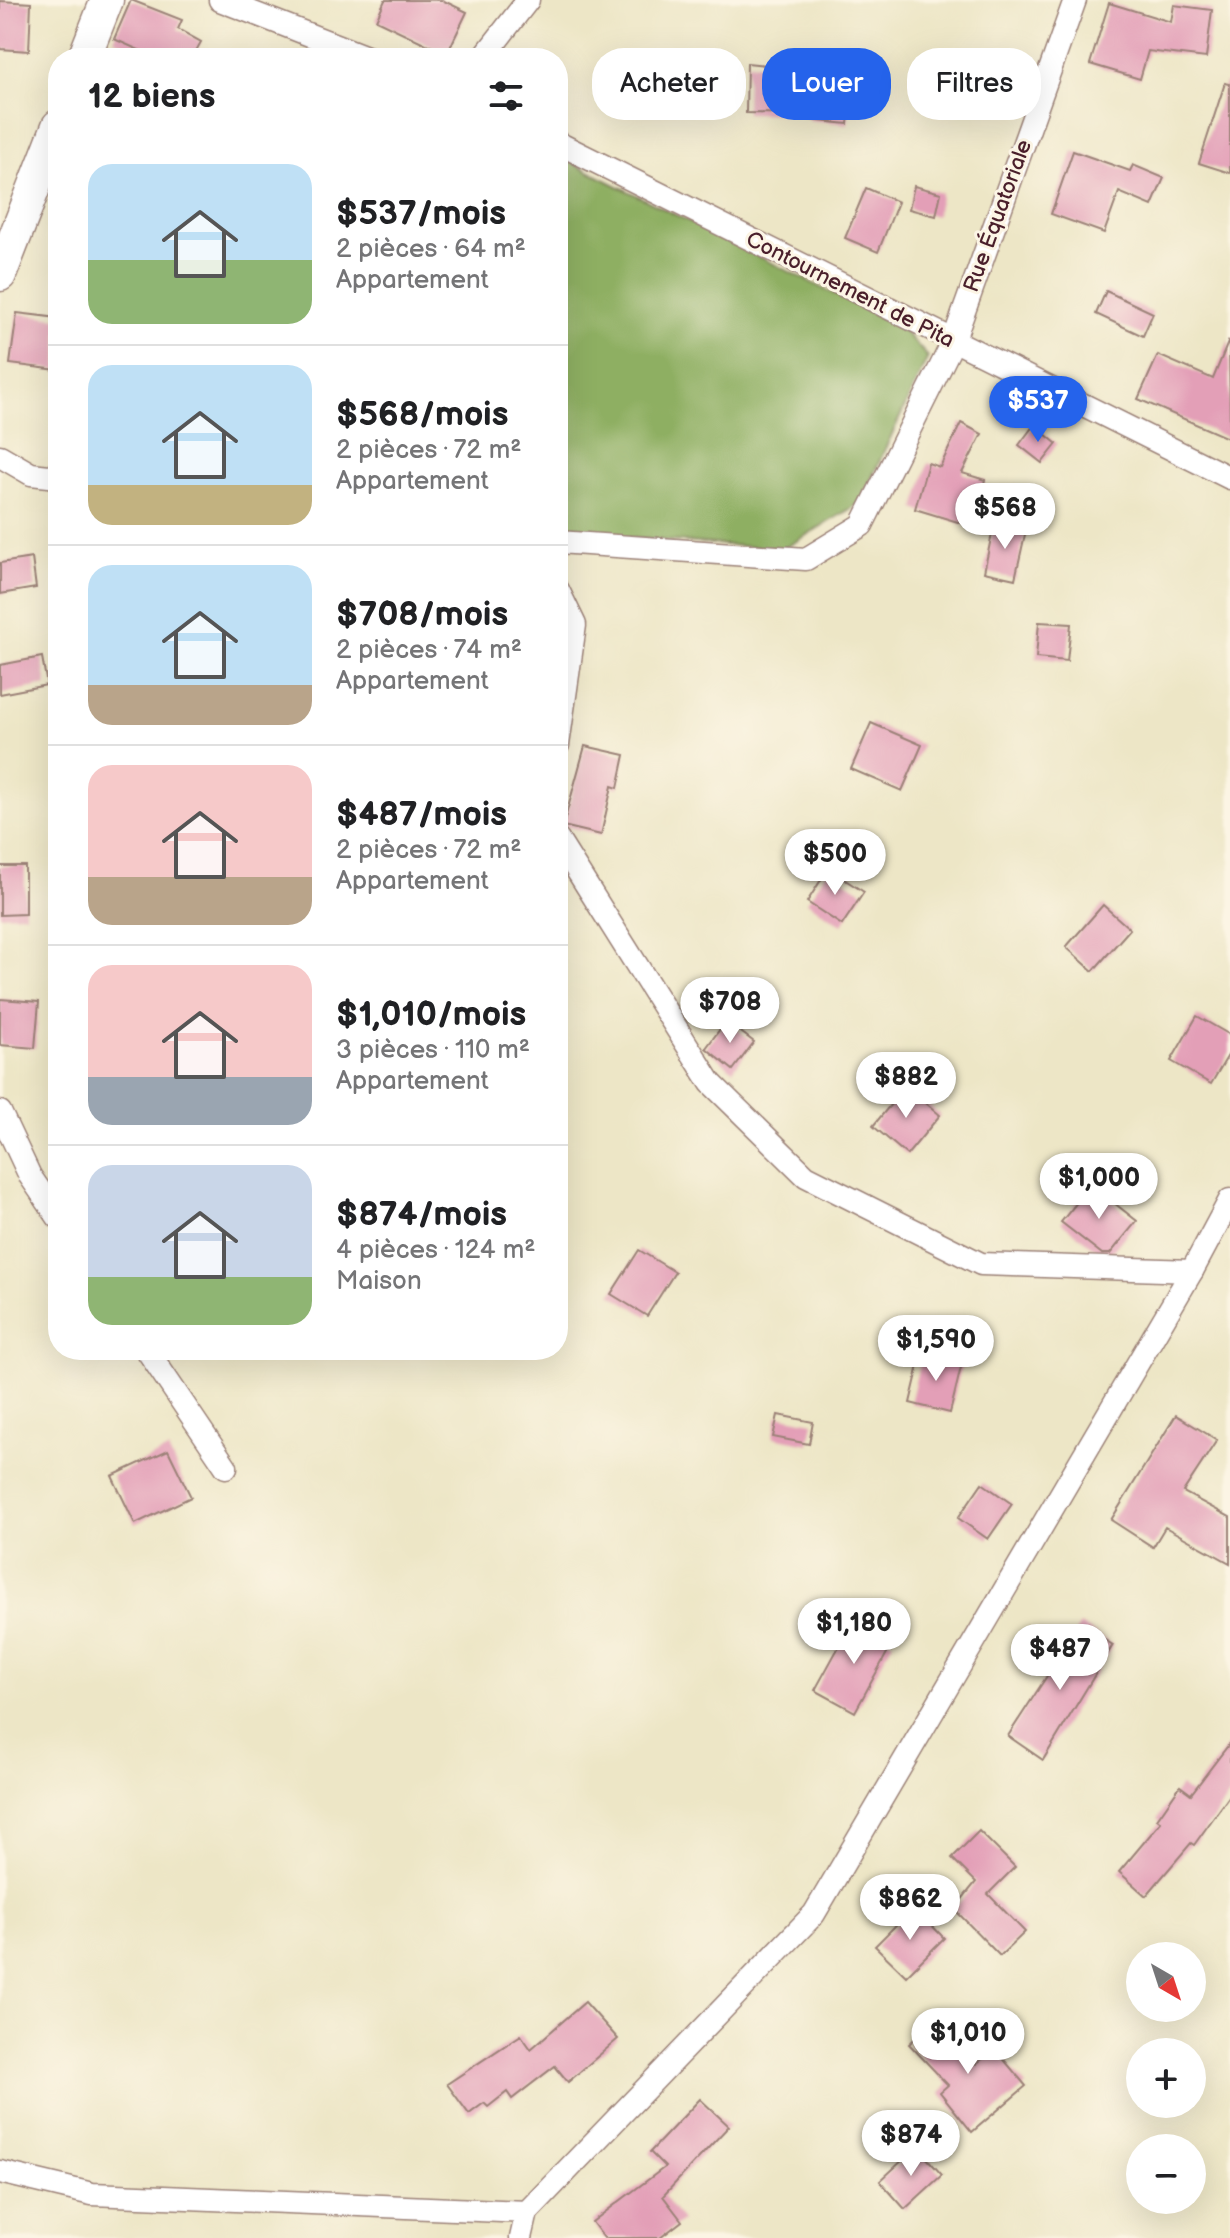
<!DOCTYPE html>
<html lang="fr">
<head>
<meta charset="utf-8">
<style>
	:root { --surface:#fff; --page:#f6f6f6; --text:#202124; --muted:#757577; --line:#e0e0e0; --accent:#2563eb }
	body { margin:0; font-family:"Balsamiq Sans",sans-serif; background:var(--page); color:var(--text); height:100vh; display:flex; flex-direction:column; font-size:30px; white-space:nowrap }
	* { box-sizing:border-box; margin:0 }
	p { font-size:26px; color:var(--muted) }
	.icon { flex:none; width:44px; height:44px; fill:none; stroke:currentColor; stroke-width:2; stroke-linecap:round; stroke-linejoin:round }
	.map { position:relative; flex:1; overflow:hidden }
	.details { position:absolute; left:48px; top:48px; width:520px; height:1312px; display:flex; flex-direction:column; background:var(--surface); border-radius:32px; box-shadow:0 8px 32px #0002 }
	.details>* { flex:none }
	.top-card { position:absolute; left:592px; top:48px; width:518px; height:72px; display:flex; gap:16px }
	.needle { width:52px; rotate:141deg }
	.buttons { position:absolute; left:1126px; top:1942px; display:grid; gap:16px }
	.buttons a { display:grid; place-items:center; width:80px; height:80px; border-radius:50%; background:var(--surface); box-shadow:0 8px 32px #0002; font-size:40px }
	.price { position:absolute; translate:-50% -68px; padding:0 18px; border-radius:28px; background:#fff; color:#222; font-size:26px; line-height:52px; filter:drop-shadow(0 2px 4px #0008) }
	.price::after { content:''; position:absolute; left:50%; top:48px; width:24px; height:18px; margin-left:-12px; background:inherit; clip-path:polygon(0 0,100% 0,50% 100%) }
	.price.active { background:var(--accent); color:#fff }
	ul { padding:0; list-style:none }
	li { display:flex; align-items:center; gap:24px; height:200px; padding:0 40px }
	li+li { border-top:2px solid var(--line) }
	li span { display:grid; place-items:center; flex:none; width:224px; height:160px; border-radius:24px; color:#555 }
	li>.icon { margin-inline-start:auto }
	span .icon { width:96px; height:96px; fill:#fffc; stroke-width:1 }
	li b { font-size:34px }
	h2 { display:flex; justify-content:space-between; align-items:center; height:96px; padding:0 40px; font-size:34px }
	.tag { padding:0 28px; border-radius:32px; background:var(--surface); box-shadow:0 8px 32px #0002; font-size:28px; line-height:72px }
	.tag.active { background:var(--accent); color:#fff }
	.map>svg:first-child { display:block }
</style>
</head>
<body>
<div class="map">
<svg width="1230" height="2238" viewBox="0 0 1230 2238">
	<rect width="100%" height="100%" fill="#fcf5e5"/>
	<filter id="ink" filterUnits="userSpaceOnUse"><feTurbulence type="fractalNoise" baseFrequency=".0125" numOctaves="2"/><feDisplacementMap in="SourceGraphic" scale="16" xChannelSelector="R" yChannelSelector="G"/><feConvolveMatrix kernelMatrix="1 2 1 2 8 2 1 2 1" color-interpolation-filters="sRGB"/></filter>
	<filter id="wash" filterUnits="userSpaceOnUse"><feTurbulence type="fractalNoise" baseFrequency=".006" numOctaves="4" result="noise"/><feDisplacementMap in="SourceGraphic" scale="32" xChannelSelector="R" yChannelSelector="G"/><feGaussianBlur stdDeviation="1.8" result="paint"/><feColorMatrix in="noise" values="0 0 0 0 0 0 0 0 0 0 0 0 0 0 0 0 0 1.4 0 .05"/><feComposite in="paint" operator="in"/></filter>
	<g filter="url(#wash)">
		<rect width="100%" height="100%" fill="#ede6c6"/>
		<!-- forest -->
		<polygon fill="#8eaf62" stroke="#6c6746" stroke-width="2" points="558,156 900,327 928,357 860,503 783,549 558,533"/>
		<g id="blocks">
			<!-- building -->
			<g fill="#e39fb7">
				<polygon points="131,0 182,20 178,29 201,42 192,58 157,58 114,39"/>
				<polygon points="385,0 442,0 467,12 447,54 376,20"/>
				<polygon points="0,1 31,3 29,51 0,49"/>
				<polygon points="1109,3 1171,22 1174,5 1212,10 1206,58 1148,51 1140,79 1090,64"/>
				<polygon points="747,63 795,68 793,82 852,88 848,124 809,120 809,114 746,113"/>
				<polygon points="1225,83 1230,84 1230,173 1199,163"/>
				<polygon points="1073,151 1130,171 1133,165 1164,178 1152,206 1119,192 1104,233 1051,214"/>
				<polygon points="914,186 941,193 936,216 909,209"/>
				<polygon points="866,188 898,202 878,252 845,238"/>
				<polygon points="1106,291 1153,313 1143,336 1096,314"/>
				<polygon points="17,313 58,318 58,370 10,364"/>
				<polygon points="1229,340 1230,439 1138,399 1158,355 1213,379"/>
				<polygon points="961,423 982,434 962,473 985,480 971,526 915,509 928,463 940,467"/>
				<polygon points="1034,425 1057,444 1042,463 1019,445"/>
				<polygon points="994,524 1026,530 1015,579 984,572"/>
				<polygon points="32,558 36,588 0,594 0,563"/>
				<polygon points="1039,622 1071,624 1067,661 1036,658"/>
				<polygon points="42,657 47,685 0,694 0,665"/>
				<polygon points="871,723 922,745 902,791 851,769"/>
				<polygon points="585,746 625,755 618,788 612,786 601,835 563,826"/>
				<polygon points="0,866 25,866 25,914 0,915"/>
				<polygon points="828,869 864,892 842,925 807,902"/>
				<polygon points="1103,905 1130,929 1093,971 1066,947"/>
				<polygon points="0,999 39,1002 35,1048 0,1045"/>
				<polygon points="1197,1016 1230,1035 1230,1052 1211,1084 1171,1061"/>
				<polygon points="726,1021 754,1042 733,1070 706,1048"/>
				<polygon points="906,1086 940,1115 907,1155 873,1126"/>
				<polygon points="1091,1185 1137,1221 1110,1254 1102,1254 1061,1222"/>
				<polygon points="639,1250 675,1272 647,1316 611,1294"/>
				<polygon points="922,1353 962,1363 950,1413 910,1403"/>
				<polygon points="778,1415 813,1422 809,1444 773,1437"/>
				<polygon points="1176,1415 1217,1440 1183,1492 1230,1517 1230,1563 1165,1527 1153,1547 1111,1520"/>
				<polygon points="168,1450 191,1497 135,1524 112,1476"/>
				<polygon points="982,1483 1012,1504 988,1539 958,1518"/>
				<polygon points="853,1621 893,1642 855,1712 815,1690"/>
				<polygon points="1080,1625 1113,1645 1043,1760 1008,1736"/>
				<polygon points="1230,1743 1230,1795 1194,1845 1191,1843 1146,1896 1119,1872 1161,1822 1157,1819 1180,1786 1191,1794"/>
				<polygon points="979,1831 1015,1867 988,1894 1025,1932 1000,1956 954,1909 976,1882 952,1858"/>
				<polygon points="914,1907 944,1938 906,1976 875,1946"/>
				<polygon points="585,2002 618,2039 568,2082 555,2066 512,2099 507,2092 488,2107 484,2103 469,2114 447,2084 521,2035 531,2049"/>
				<polygon points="935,2020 976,2064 995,2049 1026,2086 972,2132 940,2092 948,2085 909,2044"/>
				<polygon points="700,2099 729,2126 663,2196 682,2221 660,2238 604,2238 592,2222 665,2167 650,2152"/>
				<polygon points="917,2147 942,2175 905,2209 880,2181"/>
			</g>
		</g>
	</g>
	<g filter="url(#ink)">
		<use href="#blocks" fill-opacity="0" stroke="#9c8278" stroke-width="2"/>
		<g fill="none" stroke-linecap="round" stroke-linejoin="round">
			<defs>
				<g id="street">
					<polyline points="220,0 369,58"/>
					<polyline points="483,58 528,0"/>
					<polyline points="558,143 1230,478"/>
					<polyline points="0,456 31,474 58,477"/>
					<polyline points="558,542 806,559 862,525 953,342 1075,0"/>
					<polyline points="558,590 575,625 558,745"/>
					<polyline points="558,840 711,1083 806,1176 981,1264 1192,1271"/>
					<polyline points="0,1112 30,1176 58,1217"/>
					<polyline points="147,1350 226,1467"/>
					<polyline points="0,2172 92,2194 527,2212"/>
					<polyline points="521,2238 527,2212 814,1914 1192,1271 1230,1200"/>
				</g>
				<g id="secondary">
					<polyline points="84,58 107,0"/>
					<polyline points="0,275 58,126"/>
				</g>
			</defs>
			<!-- street casing -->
			<use href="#street" stroke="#9c8278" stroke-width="25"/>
			<!-- secondary casing -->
			<use href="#secondary" stroke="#9c8278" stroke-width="35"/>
			<!-- street -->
			<use href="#street" stroke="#fff" stroke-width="22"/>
			<!-- secondary -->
			<use href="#secondary" stroke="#fff" stroke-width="32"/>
		</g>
	</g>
	<g text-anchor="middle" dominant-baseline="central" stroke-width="6" stroke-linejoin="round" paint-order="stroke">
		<!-- street labels -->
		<g font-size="22" fill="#4a1f2b" stroke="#fcf5e5">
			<text transform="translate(998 216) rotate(-70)">Rue Équatoriale</text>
			<text transform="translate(850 290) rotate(27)">Contournement de Pita</text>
		</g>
	</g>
</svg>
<div class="buttons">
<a><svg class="needle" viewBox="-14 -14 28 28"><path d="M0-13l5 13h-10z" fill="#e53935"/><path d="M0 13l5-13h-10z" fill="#757577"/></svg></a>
<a>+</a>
<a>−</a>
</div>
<b class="price active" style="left:1038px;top:444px">$537</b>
<b class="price" style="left:1005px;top:551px">$568</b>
<b class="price" style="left:835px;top:897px">$500</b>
<b class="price" style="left:730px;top:1045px">$708</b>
<b class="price" style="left:906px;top:1120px">$882</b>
<b class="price" style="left:1099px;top:1221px">$1,000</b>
<b class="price" style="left:936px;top:1383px">$1,590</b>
<b class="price" style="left:854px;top:1666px">$1,180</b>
<b class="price" style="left:1060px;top:1692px">$487</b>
<b class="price" style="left:910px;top:1942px">$862</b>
<b class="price" style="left:968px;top:2076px">$1,010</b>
<b class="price" style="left:911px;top:2178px">$874</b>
<div class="top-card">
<a class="tag">Acheter</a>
<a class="tag active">Louer</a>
<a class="tag">Filtres</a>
</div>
<section class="details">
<h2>12 biens<svg class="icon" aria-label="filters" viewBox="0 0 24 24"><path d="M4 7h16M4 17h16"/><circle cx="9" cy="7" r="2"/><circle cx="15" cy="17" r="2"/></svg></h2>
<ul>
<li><span style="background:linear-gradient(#bfe0f5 60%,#8fb573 0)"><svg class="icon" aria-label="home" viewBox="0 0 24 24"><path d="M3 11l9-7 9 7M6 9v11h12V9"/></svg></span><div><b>$537/mois</b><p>2 pièces · 64 m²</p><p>Appartement</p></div></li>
<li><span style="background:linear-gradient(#bfe0f5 75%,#c2b280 0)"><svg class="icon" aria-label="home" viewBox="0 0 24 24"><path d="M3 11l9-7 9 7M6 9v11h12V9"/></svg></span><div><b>$568/mois</b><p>2 pièces · 72 m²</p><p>Appartement</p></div></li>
<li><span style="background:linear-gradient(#bfe0f5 75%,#b9a48a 0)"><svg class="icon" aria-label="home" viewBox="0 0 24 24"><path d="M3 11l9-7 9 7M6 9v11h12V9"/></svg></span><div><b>$708/mois</b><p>2 pièces · 74 m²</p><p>Appartement</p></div></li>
<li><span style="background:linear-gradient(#f6c9c9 70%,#b9a48a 0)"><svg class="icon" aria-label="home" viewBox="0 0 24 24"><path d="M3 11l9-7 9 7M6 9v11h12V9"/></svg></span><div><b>$487/mois</b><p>2 pièces · 72 m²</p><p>Appartement</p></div></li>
<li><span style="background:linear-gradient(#f6c9c9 70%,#9aa5b1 0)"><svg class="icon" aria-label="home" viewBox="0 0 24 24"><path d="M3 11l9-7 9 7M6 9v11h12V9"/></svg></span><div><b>$1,010/mois</b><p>3 pièces · 110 m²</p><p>Appartement</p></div></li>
<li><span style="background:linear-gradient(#c9d6e8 70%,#8fb573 0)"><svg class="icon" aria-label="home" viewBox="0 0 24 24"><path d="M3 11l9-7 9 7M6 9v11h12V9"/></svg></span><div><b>$874/mois</b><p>4 pièces · 124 m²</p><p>Maison</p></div></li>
</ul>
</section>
</div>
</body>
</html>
